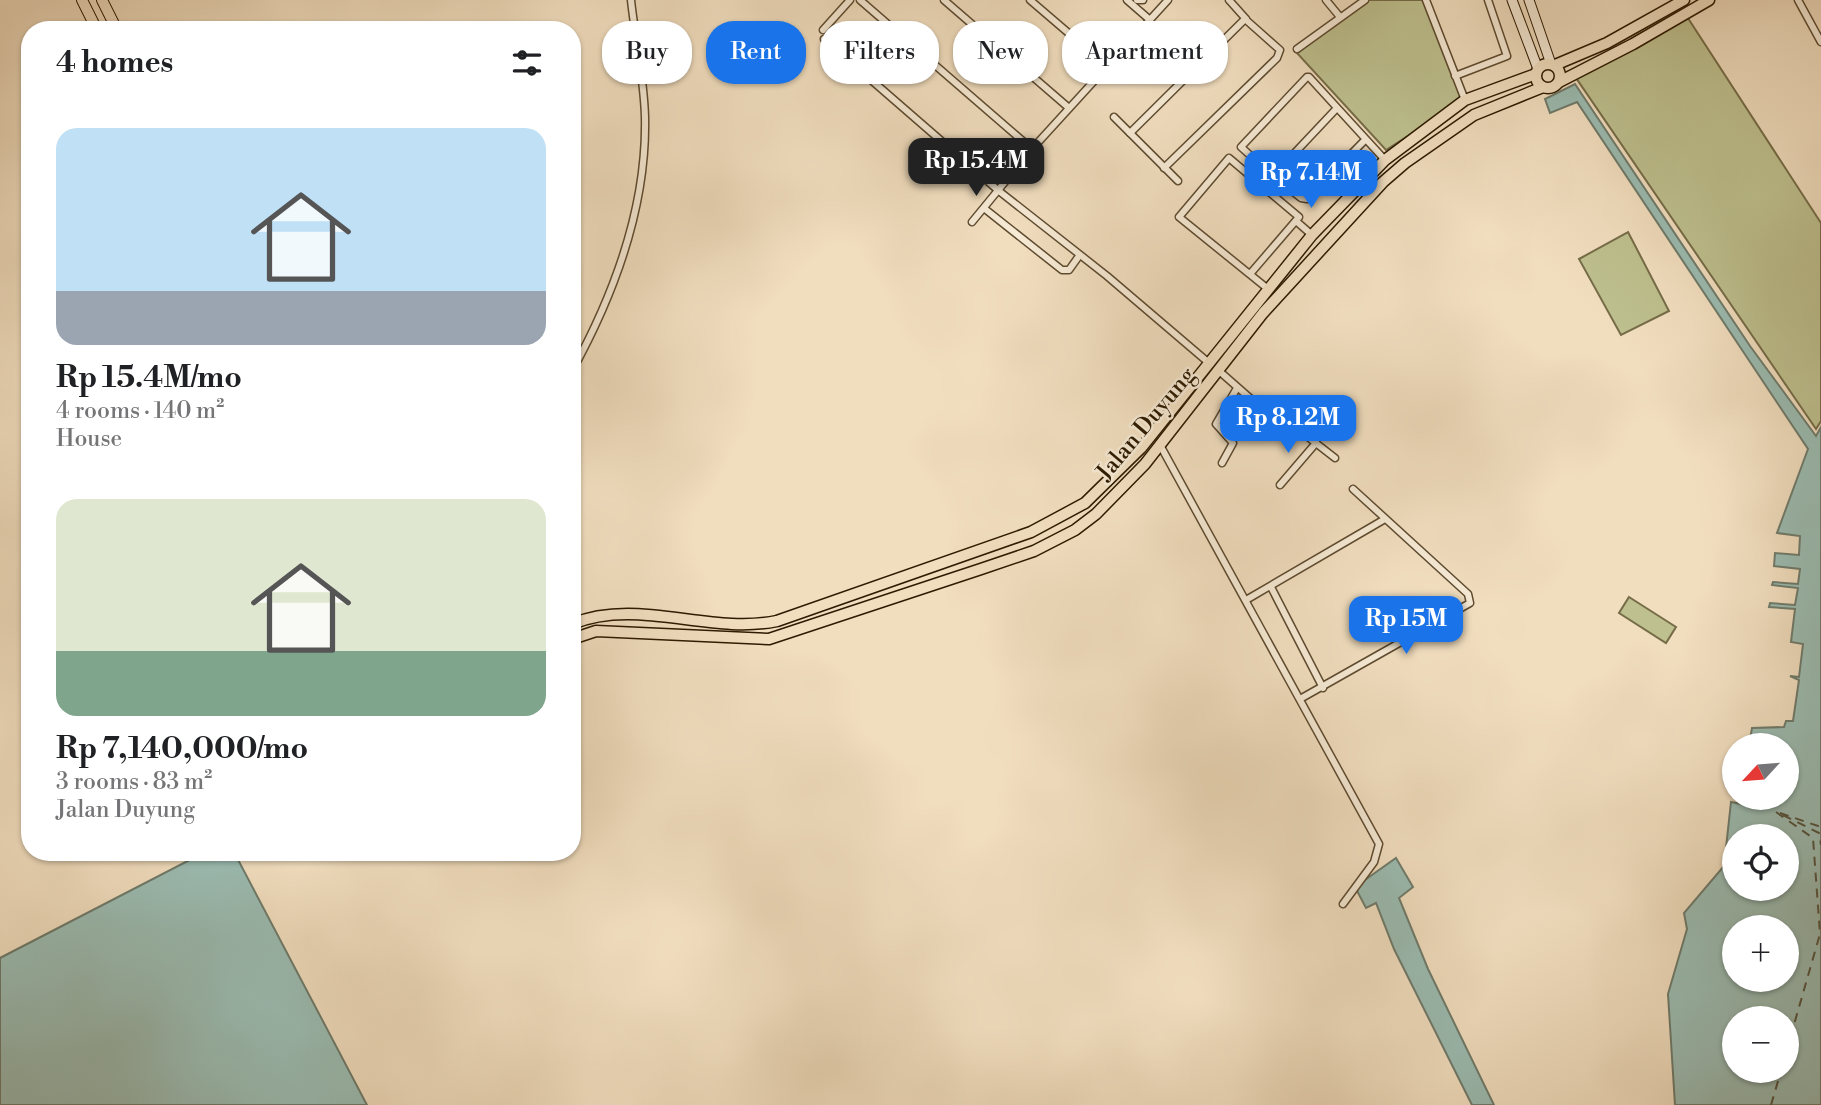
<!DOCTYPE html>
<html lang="en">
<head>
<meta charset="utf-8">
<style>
	:root { --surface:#fff; --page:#f6f6f6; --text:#202124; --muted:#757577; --accent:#1a73e8 }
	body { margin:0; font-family:"Libre Bodoni",serif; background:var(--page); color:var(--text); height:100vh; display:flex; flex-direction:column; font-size:26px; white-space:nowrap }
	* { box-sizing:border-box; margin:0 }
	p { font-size:23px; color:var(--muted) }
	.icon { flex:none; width:38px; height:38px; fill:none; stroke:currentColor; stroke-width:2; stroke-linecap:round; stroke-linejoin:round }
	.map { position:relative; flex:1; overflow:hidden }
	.drawer { position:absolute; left:21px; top:21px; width:560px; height:840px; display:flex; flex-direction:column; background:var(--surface); border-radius:28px; box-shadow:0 2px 5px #0004 }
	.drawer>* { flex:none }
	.guide { position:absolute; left:602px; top:21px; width:665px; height:63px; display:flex; gap:14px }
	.needle { width:46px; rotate:244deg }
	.tools { position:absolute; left:1722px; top:733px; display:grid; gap:14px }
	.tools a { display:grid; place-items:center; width:77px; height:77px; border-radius:50%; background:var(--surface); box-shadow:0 2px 5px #0004; font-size:35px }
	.price { position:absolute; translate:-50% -60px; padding:0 16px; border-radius:14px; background:var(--accent); color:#fff; font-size:23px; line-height:46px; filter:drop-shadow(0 2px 4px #0008) }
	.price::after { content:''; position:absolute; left:50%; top:42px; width:21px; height:16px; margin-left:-10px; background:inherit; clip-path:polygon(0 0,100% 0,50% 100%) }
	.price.on { background:#222; color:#fff }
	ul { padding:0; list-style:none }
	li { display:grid; align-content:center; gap:14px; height:371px; padding:0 35px }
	li span { display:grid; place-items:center; height:217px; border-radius:21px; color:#555 }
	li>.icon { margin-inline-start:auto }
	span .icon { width:126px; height:126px; fill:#fffc; stroke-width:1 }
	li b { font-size:30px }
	h2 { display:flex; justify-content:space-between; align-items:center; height:84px; padding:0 35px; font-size:30px }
	.chip { padding:0 24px; border-radius:28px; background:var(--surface); box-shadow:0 2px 5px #0004; font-size:24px; line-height:63px }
	.chip.on { background:var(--accent); color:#fff }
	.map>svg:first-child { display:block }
</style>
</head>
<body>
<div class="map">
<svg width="1821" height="1105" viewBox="0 0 1821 1105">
	<rect width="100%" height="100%" fill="#f1debf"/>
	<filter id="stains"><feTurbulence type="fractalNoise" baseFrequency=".00286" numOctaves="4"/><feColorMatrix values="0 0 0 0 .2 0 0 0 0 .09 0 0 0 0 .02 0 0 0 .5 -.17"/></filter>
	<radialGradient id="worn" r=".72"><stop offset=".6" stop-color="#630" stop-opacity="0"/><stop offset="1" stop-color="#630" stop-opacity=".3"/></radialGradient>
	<!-- green -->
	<g fill="#bec08f" stroke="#766d48" stroke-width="2">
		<polygon points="1369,0 1425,0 1464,100 1386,150 1296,52"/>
		<polygon points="1684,12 1821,223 1821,421 1816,429 1572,72"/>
		<polygon points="1628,232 1669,311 1621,335 1579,259"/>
		<polygon points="1629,597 1676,627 1666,643 1619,613"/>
	</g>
	<!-- water -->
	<g fill="#9bbcb2" stroke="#6f7b6b" stroke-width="2" fill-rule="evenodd">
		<path d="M1575 84 1750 346 1816 436 1821 427V1105H1675L1668 994 1687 929 1684 913 1724 866 1731 802 1741 804 1742 798H1787V746L1749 745 1752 728 1784 727 1786 721H1793L1799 680 1790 676 1799 677 1803 644 1791 642 1795 609 1769 607 1770 603 1795 605 1798 588 1772 585 1773 582 1798 584 1800 569 1774 566 1775 553 1799 555 1800 536 1777 533 1808 449 1577 102 1550 113 1545 99ZM1734 836H1787V889H1734ZM1734 928H1787V980H1734ZM1734 1018H1787V1071H1734Z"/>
		<polygon points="205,852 234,852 367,1105 0,1105 0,958"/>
		<polygon points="1396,858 1413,887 1399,898 1428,969 1494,1105 1472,1105 1394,949 1376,903 1366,908 1355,887"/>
	</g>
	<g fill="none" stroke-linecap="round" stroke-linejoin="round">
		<!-- ferry -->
		<g stroke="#54533e" stroke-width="2" stroke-dasharray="9 7" stroke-linecap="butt">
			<polyline points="1776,812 1813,838 1820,934 1787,1049"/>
			<polyline points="1780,813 1821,827"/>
			<polyline points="1783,815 1819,833 1821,845"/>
			<polyline points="1771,1105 1781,1071"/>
		</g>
		<defs>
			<g id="minor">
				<polyline points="860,0 1032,149"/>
				<polyline points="944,0 1069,108"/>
				<polyline points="1030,0 1107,66"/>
				<polyline points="1127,0 1150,20"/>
				<polyline points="1137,0 1143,0"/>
				<polyline points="1229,0 1246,19"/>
				<polyline points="1326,0 1340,17"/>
				<polyline points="1426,0 1465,100"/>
				<polyline points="1798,0 1821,42"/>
				<polyline points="823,30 850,0"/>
				<polyline points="824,39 999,191 1107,276 1209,363"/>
				<polyline points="1297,49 1365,0"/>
				<polyline points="1455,76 1507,56 1488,0"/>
				<polyline points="1337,108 1273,176 1241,147 1307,77 1309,77 1385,160"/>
				<polyline points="1114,117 1178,181"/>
				<polyline points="1130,133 1245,19 1280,50 1277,58 1164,168"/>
				<polyline points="1273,176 1301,198 1307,199 1365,140"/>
				<polyline points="985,209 1062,270 1069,270 1079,256"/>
				<polyline points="1296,221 1312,235"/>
				<polyline points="972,222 1032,149 1168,0"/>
				<polyline points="1250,274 1299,217 1229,158 1179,217 1268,289"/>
				<polyline points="1218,370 1268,414 1281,416 1335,458"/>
				<path d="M572 371C615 293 647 207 645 117 644 78 635 38 631 0"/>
				<polyline points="1160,445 1379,844 1374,862 1343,904"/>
				<polyline points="1222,463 1233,443 1216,424 1237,388"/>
				<polyline points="1280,485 1316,443"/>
				<polyline points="1271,587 1323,688"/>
				<polyline points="1246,600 1385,519"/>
				<polyline points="1300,699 1470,603 1468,594 1353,489"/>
			</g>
			<g id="secondary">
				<polyline points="1512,0 1538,69"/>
				<polyline points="1529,0 1551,64"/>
			</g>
			<g id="primary">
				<polyline points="82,0 97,30"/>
				<polyline points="102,0 117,30"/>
			</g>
			<g id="trunk">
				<circle cx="1548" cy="76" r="12"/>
				<polyline points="1555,65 1607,43 1684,0"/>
				<polyline points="1559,82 1633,44 1709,0"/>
				<path d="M572 624C637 597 710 635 777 621L1031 532 1085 503 1141 448 1312 235 1385 160 1465 100 1536 74"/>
				<polyline points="572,639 596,631 769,639 981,569 1034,551 1075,530 1096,514 1145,464 1263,313 1383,182 1405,163 1474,115 1543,87"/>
			</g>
		</defs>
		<!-- minor casing -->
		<use href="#minor" stroke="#5e4b30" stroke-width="9"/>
		<!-- secondary casing -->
		<use href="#secondary" stroke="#2d1a00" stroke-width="11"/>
		<!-- primary casing -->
		<use href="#primary" stroke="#2d1a00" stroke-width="12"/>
		<!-- trunk casing -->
		<use href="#trunk" stroke="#2d1a00" stroke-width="13"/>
		<!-- minor -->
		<use href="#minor" stroke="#f6ead5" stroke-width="6"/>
		<!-- secondary -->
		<use href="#secondary" stroke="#f6ead5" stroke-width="9"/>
		<!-- primary -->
		<use href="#primary" stroke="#f1debf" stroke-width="10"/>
		<!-- trunk -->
		<use href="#trunk" stroke="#f1debf" stroke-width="10"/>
	</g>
	<g text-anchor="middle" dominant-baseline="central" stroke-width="5" stroke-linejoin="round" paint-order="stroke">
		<!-- street labels -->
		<g font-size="23" fill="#2d1a00" stroke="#f6ead5">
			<text transform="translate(1146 424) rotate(-50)">Jalan Duyung</text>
		</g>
	</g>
	<rect width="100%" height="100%" filter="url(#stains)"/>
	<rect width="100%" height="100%" fill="url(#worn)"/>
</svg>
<div class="tools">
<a><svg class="needle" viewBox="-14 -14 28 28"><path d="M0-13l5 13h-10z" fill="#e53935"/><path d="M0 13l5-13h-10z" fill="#757577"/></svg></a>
<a><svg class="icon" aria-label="locate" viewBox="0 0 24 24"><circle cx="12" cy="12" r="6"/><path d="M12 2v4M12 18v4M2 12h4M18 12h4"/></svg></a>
<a>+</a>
<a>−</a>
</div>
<b class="price on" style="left:976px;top:198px">Rp 15.4M</b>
<b class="price" style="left:1311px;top:210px">Rp 7.14M</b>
<b class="price" style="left:1288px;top:455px">Rp 8.12M</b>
<b class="price" style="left:1406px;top:656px">Rp 15M</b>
<div class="guide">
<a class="chip">Buy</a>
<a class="chip on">Rent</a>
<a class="chip">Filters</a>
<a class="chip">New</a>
<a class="chip">Apartment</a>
</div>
<section class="drawer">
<h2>4 homes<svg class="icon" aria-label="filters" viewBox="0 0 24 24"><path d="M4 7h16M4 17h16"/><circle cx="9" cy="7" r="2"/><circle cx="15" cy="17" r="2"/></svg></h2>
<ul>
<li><span style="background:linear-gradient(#bfe0f5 75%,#9aa5b1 0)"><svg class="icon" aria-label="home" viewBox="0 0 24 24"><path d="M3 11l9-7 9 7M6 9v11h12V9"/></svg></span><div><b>Rp 15.4M/mo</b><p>4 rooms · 140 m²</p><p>House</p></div></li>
<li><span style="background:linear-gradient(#dfe7d0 70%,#7fa58c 0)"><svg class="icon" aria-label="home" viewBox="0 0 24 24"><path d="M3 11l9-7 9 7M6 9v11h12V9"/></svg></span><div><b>Rp 7,140,000/mo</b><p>3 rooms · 83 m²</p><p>Jalan Duyung</p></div></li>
</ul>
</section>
</div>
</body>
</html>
